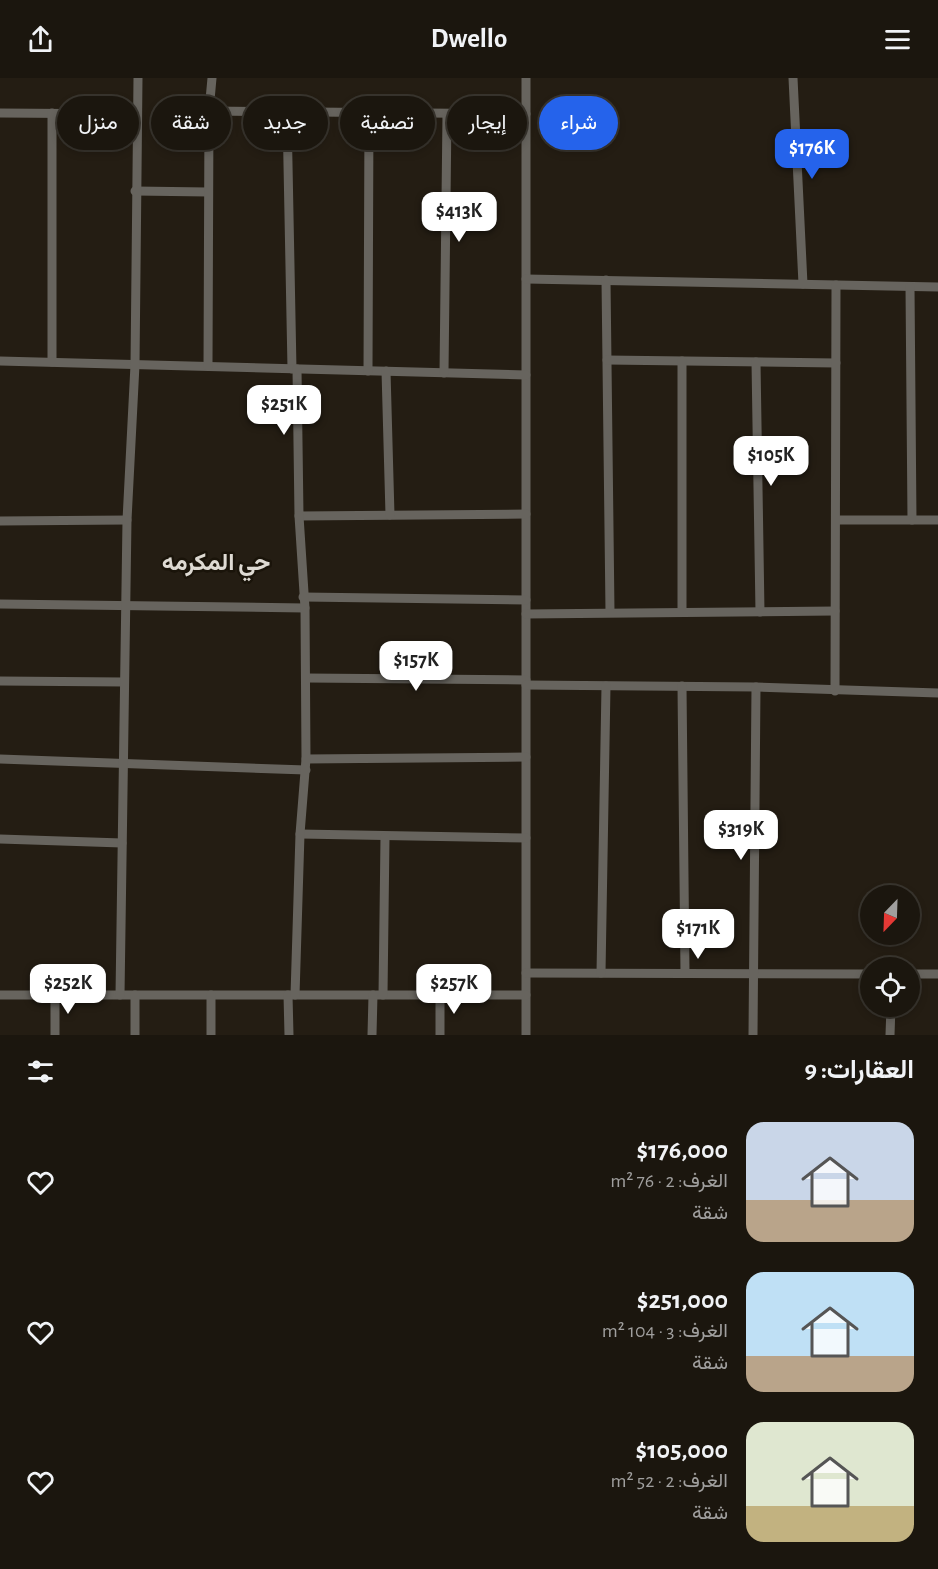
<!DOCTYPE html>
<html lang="ar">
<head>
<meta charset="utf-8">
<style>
	:root { --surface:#1b160e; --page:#28231c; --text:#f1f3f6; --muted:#a09f9e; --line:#39352e; --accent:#2563eb }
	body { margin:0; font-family:"Alegreya Sans",Vazirmatn,sans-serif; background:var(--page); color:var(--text); direction:rtl; height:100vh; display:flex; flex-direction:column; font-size:22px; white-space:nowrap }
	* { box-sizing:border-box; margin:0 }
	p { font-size:20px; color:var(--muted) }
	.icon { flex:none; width:33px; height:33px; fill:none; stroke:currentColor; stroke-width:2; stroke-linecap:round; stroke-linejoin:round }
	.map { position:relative; height:957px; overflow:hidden; direction:ltr }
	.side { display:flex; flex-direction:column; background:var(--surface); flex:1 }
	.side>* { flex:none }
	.top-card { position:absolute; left:18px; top:18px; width:600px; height:54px; direction:rtl; display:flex; gap:12px }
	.needle { width:39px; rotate:203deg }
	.tools { position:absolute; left:860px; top:807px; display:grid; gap:12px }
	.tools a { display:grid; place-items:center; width:60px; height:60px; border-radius:50%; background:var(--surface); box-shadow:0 3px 9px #0003,0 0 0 2px var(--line); font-size:30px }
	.price { position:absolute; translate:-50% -51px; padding:0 14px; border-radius:12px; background:#fff; color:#222; font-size:20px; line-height:39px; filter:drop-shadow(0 2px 3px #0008) }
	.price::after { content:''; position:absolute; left:50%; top:36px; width:18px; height:14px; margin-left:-9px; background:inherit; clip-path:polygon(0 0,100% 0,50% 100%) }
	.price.current { background:var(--accent); color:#fff }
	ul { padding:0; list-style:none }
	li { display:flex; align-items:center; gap:18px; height:150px; padding:0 24px }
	li span { display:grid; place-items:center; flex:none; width:168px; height:120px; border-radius:18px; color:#555 }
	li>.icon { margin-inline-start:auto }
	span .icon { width:72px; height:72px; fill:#fffc; stroke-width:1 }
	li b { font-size:26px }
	h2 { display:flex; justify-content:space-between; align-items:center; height:72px; padding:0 24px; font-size:26px }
	.pill { padding:0 21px; border-radius:27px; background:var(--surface); box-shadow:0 3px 9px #0003,0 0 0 2px var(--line); font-size:21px; line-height:54px }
	.pill.current { background:var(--accent); color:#fff }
	header { display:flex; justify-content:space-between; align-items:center; height:78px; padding:0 24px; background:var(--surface); font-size:27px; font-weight:600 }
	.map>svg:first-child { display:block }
</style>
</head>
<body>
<header><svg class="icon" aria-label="menu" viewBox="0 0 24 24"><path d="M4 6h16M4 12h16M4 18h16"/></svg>Dwello<svg class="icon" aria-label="share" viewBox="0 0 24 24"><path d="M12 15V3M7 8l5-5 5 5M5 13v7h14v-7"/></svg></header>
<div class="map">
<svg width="938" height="957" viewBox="0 0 938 957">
	<rect width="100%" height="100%" fill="#241d13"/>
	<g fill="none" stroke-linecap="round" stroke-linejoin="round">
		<!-- street -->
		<g stroke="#67645e" stroke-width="9">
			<polyline points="526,0 526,957"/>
			<polyline points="793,0 803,206"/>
			<polyline points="209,33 526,36"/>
			<polyline points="0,35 137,36"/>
			<polyline points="52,35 52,284"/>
			<polyline points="287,35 292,291"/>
			<polyline points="135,113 208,114"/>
			<polyline points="526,201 938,209"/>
			<polyline points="606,202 610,534"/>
			<polyline points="910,209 912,442"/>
			<polyline points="607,282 836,285"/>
			<polyline points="0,283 526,297"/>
			<polyline points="682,283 682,534"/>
			<polyline points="756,284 760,534"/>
			<polyline points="208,288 209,33 212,0"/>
			<polyline points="297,291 299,438 526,436"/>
			<polyline points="368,293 369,35"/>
			<polyline points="386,293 390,437"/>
			<polyline points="444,295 447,36"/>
			<polyline points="836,442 938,442"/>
			<polyline points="0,443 127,442"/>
			<polyline points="303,519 526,522"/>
			<polyline points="0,526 305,530"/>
			<polyline points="526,536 835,533"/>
			<polyline points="307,600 526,602"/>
			<polyline points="0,603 124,604"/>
			<polyline points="526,607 756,609 938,615"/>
			<polyline points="682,608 685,895"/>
			<polyline points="835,613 836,207"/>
			<polyline points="0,681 306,692"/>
			<polyline points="306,681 526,679"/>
			<polyline points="300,756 526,760"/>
			<polyline points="0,761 122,765"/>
			<polyline points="526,895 870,896"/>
			<polyline points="601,895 606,608"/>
			<polyline points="909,896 938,896"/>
			<polyline points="0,917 526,917"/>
			<polyline points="55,917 55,957"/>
			<polyline points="120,917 127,442 135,287 138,0"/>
			<polyline points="135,917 135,957"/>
			<polyline points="211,917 211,957"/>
			<polyline points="288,917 289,957"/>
			<polyline points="295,917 300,756 306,681 305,530 299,438"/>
			<polyline points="383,917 385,759"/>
			<polyline points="440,917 440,957"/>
			<polyline points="372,957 373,917"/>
			<polyline points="753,957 756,609"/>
			<polyline points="890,957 891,928"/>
		</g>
	</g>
	<g text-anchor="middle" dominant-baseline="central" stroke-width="5" stroke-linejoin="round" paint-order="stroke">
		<!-- neighbourhood labels -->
		<g font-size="24" font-weight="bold" fill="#dedad3" stroke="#1a140a">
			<text x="216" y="485">حي المكرمه</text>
		</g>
	</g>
</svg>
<div class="tools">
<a><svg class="needle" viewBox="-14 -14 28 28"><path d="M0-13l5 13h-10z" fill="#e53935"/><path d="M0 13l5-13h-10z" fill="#a09f9e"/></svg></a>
<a><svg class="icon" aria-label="locate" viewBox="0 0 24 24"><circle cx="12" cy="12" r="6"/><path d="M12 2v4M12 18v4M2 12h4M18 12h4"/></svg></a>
</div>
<b class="price current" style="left:812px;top:102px">$176K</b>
<b class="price" style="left:459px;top:165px">$413K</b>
<b class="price" style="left:284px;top:358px">$251K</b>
<b class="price" style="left:771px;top:409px">$105K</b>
<b class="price" style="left:416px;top:614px">$157K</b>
<b class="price" style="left:741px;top:783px">$319K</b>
<b class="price" style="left:698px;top:882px">$171K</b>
<b class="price" style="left:68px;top:937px">$252K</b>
<b class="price" style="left:454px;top:937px">$257K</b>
<div class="top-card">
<a class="pill current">شراء</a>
<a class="pill">إيجار</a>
<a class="pill">تصفية</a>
<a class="pill">جديد</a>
<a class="pill">شقة</a>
<a class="pill">منزل</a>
</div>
</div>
<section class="side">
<h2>العقارات: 9<svg class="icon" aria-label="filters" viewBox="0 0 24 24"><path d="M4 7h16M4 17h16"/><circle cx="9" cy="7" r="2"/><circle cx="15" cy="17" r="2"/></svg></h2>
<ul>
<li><span style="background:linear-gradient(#c9d6e8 65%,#b9a48a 0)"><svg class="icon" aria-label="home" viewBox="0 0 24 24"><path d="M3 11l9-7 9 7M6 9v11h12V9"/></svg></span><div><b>$176,000</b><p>الغرف: 2 · 76 m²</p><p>شقة</p></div><svg class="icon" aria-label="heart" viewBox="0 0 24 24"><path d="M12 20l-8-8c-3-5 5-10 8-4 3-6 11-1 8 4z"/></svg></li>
<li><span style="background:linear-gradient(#bfe0f5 70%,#b9a48a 0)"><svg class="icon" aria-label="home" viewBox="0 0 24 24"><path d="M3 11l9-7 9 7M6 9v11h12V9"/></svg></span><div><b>$251,000</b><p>الغرف: 3 · 104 m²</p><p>شقة</p></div><svg class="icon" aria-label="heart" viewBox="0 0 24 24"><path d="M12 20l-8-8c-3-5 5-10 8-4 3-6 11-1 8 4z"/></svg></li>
<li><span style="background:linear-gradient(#dfe7d0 70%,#c2b280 0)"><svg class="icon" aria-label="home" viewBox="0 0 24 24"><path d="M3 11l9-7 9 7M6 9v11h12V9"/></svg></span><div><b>$105,000</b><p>الغرف: 2 · 52 m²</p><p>شقة</p></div><svg class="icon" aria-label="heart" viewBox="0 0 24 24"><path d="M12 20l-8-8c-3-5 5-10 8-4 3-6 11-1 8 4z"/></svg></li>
</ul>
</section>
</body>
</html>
